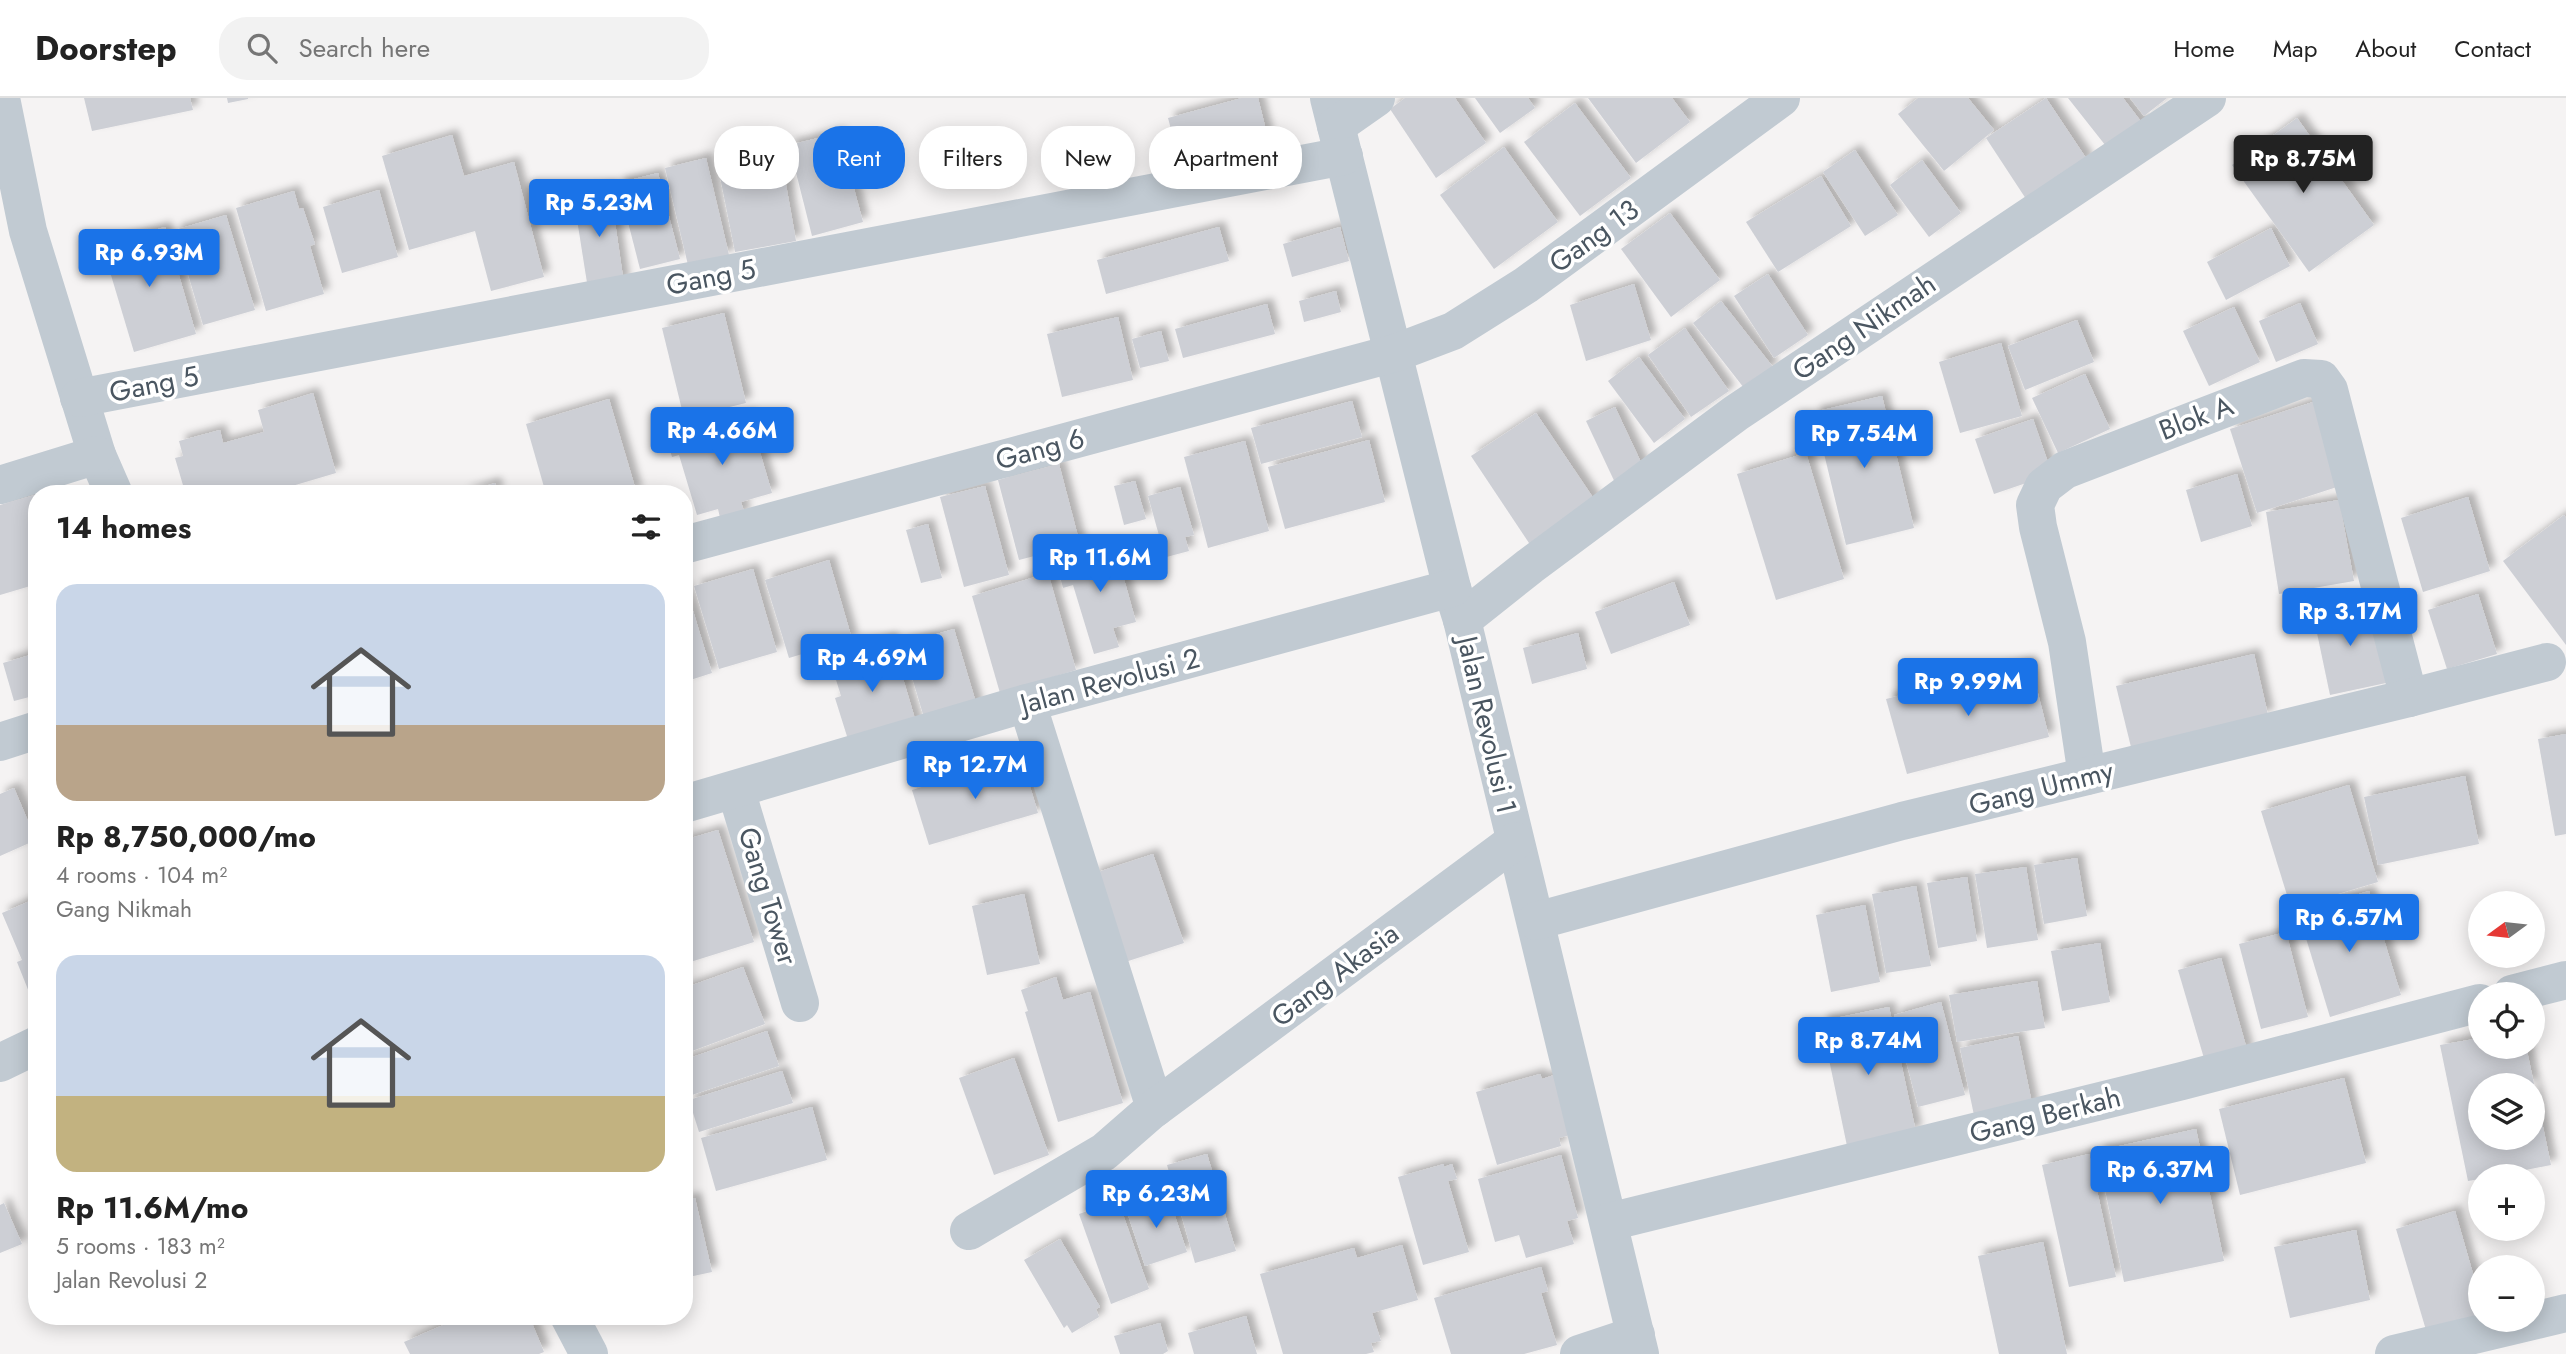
<!DOCTYPE html>
<html lang="en">
<head>
<meta charset="utf-8">
<style>
	:root { --surface:#fff; --page:#f2f2f2; --text:#222; --muted:#767676; --line:#e0e0e0; --accent:#1a73e8 }
	body { margin:0; font-family:Jost,sans-serif; background:var(--page); color:var(--text); height:100vh; display:flex; flex-direction:column; font-size:26px; white-space:nowrap }
	* { box-sizing:border-box; margin:0 }
	p { font-size:23px; color:var(--muted) }
	.icon { flex:none; width:38px; height:38px; fill:none; stroke:currentColor; stroke-width:2; stroke-linecap:round; stroke-linejoin:round }
	.map { position:relative; flex:1; overflow:hidden }
	.drawer { position:absolute; left:28px; top:387px; width:665px; height:840px; display:flex; flex-direction:column; background:var(--surface); border-radius:28px; box-shadow:0 4px 18px #0003 }
	.drawer>* { flex:none }
	.banner { position:absolute; left:714px; top:28px; width:665px; height:63px; display:flex; gap:14px }
	.needle { width:46px; rotate:255deg }
	.controls { position:absolute; left:2468px; top:793px; display:grid; gap:14px }
	.controls a { display:grid; place-items:center; width:77px; height:77px; border-radius:50%; background:var(--surface); box-shadow:0 4px 18px #0003; font-size:35px }
	.price { position:absolute; translate:-50% -60px; padding:0 16px; border-radius:7px; background:var(--accent); color:#fff; font-size:23px; line-height:46px; filter:drop-shadow(0 2px 4px #0008) }
	.price::after { content:''; position:absolute; left:50%; top:42px; width:21px; height:16px; margin-left:-10px; background:inherit; clip-path:polygon(0 0,100% 0,50% 100%) }
	.price.on { background:#222; color:#fff }
	ul { padding:0; list-style:none }
	li { display:grid; align-content:center; gap:14px; height:371px; padding:0 28px }
	li span { display:grid; place-items:center; height:217px; border-radius:21px; color:#555 }
	li>.icon { margin-inline-start:auto }
	span .icon { width:126px; height:126px; fill:#fffc; stroke-width:1 }
	li b { font-size:30px }
	h2 { display:flex; justify-content:space-between; align-items:center; height:84px; padding:0 28px; font-size:30px }
	.pill { padding:0 24px; border-radius:28px; background:var(--surface); box-shadow:0 4px 18px #0003; font-size:24px; line-height:63px }
	.pill.on { background:var(--accent); color:#fff }
	header { display:flex; align-items:center; gap:42px; box-sizing:border-box; height:98px; padding:0 35px; background:var(--surface); border-bottom:2px solid var(--line) }
	header strong { font-size:33px }
	nav { display:flex; gap:38px; margin-inline-start:auto; font-size:24px }
	.search { width:490px; height:63px; background:var(--page); display:flex; align-items:center; gap:18px; box-sizing:border-box; padding:0 24px; border-radius:28px; color:var(--muted); font-size:26px }
	.map>svg:first-child { display:block }
</style>
</head>
<body>
<header>
<strong>Doorstep</strong>
<div class="search"><svg class="icon" aria-label="search" viewBox="0 0 24 24"><circle cx="10" cy="10" r="6"/><path d="M15 15l6 6"/></svg>Search here</div>
<nav><a>Home</a><a>Map</a><a>About</a><a>Contact</a></nav>
</header>
<div class="map">
<svg width="2566" height="1256" viewBox="0 0 2566 1256">
	<defs>
		<filter id="shadow"><feDropShadow dx="6" dy="-6" stdDeviation="3.5" flood-color="#0004"/></filter>
	</defs>
	<rect width="100%" height="100%" fill="#f5f3f3"/>
	<!-- building -->
	<g fill="#cdcfd5" fill-rule="evenodd" filter="url(#shadow)">
		<polygon points="84,0 190,0 193,12 92,33"/>
		<polygon points="227,0 248,0 248,1 228,5"/>
		<polygon points="1242,0 1258,0 1269,44 1181,68 1168,20"/>
		<polygon points="1405,0 1455,0 1486,45 1436,80 1390,11"/>
		<polygon points="1475,0 1528,0 1535,10 1500,35"/>
		<polygon points="1588,0 1672,0 1690,24 1636,65"/>
		<polygon points="1918,0 1968,0 1994,32 1944,73 1898,16"/>
		<polygon points="2046,0 2088,63 2028,104 1986,40"/>
		<polygon points="2068,0 2123,0 2146,30 2113,57"/>
		<polygon points="2130,0 2167,0 2144,18"/>
		<polygon points="1575,5 1631,80 1580,118 1524,44"/>
		<polygon points="2297,20 2374,127 2309,174 2232,67"/>
		<polygon points="839,35 863,124 812,138 789,47"/>
		<polygon points="452,37 464,78 514,64 544,179 491,193 475,133 409,152 382,58"/>
		<polygon points="779,47 796,143 735,154 716,59"/>
		<polygon points="1504,49 1558,124 1494,171 1440,97"/>
		<polygon points="1855,52 1898,117 1865,138 1823,74"/>
		<polygon points="706,60 729,157 688,167 665,70"/>
		<polygon points="1922,62 1961,115 1929,139 1890,87"/>
		<polygon points="658,75 680,161 640,171 618,85"/>
		<polygon points="1821,78 1851,128 1778,174 1746,124"/>
		<polygon points="610,90 624,186 588,191 573,96"/>
		<polygon points="379,92 398,159 342,175 323,109"/>
		<polygon points="294,93 299,111 303,110 315,146 310,148 324,196 266,213 236,110"/>
		<polygon points="1670,115 1720,182 1671,219 1621,151"/>
		<polygon points="226,117 255,212 203,227 175,132"/>
		<polygon points="165,129 196,236 134,254 102,147"/>
		<polygon points="1219,129 1229,163 1106,196 1097,162"/>
		<polygon points="1340,129 1349,163 1292,179 1283,146"/>
		<polygon points="2271,130 2290,168 2226,202 2207,164"/>
		<polygon points="1768,176 1808,237 1774,260 1734,198"/>
		<polygon points="1634,186 1651,242 1586,263 1570,207"/>
		<polygon points="1336,193 1341,214 1304,224 1299,203"/>
		<polygon points="1721,203 1773,269 1744,290 1693,225"/>
		<polygon points="2300,205 2318,246 2276,264 2259,223"/>
		<polygon points="1267,206 1275,236 1183,260 1175,231"/>
		<polygon points="2234,209 2260,264 2209,288 2183,233"/>
		<polygon points="724,215 746,305 684,320 662,230"/>
		<polygon points="1118,219 1133,282 1062,299 1047,236"/>
		<polygon points="2077,222 2094,264 2025,292 2008,248"/>
		<polygon points="1685,230 1729,293 1691,319 1648,257"/>
		<polygon points="1161,233 1169,263 1140,270 1132,241"/>
		<polygon points="2001,245 2022,318 1960,335 1939,264"/>
		<polygon points="1639,259 1685,321 1654,345 1608,283"/>
		<polygon points="2085,276 2110,331 2058,355 2032,300"/>
		<polygon points="313,295 336,375 265,396 194,396 193,391 185,394 175,360 183,358 179,343 220,332 223,345 264,334 258,312"/>
		<polygon points="1882,298 1914,430 1846,447 1814,314"/>
		<polygon points="609,301 637,396 546,396 526,326"/>
		<polygon points="1352,303 1362,339 1261,366 1251,330"/>
		<polygon points="2316,303 2343,387 2257,415 2230,331"/>
		<polygon points="1615,309 1647,377 1618,391 1586,323"/>
		<polygon points="1536,315 1596,404 1531,448 1471,358"/>
		<polygon points="749,317 772,395 741,404 745,417 721,424 718,411 697,417 679,357 672,359 667,342"/>
		<polygon points="2033,321 2052,376 1994,396 1975,341"/>
		<polygon points="1369,342 1385,404 1285,431 1268,369"/>
		<polygon points="1245,343 1269,433 1208,450 1184,359"/>
		<polygon points="1806,355 1844,481 1776,502 1737,376"/>
		<polygon points="1059,366 1080,446 1019,462 998,382"/>
		<polygon points="2237,376 2252,428 2201,444 2186,392"/>
		<polygon points="1135,383 1146,421 1124,427 1114,388"/>
		<polygon points="495,385 498,396 463,396 463,395"/>
		<polygon points="985,388 1009,477 964,489 940,399"/>
		<polygon points="1180,389 1194,437 1185,439 1189,453 1159,461 1154,443 1160,441 1148,398"/>
		<polygon points="35,397 37,486 0,497 0,407"/>
		<polygon points="2468,399 2490,473 2423,494 2401,420"/>
		<polygon points="2339,402 2354,483 2279,496 2266,414"/>
		<polygon points="2564,417 2566,420 2566,547 2503,463"/>
		<polygon points="928,426 942,480 921,485 906,432"/>
		<polygon points="1115,447 1116,452 1122,450 1128,473 1122,474 1136,524 1113,530 1119,549 1094,556 1073,487 1063,490 1057,468 1067,465 1066,460"/>
		<polygon points="829,462 852,541 789,560 765,482"/>
		<polygon points="753,471 777,554 719,571 694,488"/>
		<polygon points="1048,475 1076,572 1000,595 972,498"/>
		<polygon points="1674,484 1690,527 1611,556 1595,514"/>
		<polygon points="684,490 686,490 712,575 684,584"/>
		<polygon points="2478,496 2497,556 2447,571 2428,512"/>
		<polygon points="37,503 37,532 36,532 28,506"/>
		<polygon points="2369,504 2386,585 2330,597 2313,516"/>
		<polygon points="954,531 980,618 928,633 902,546"/>
		<polygon points="1578,535 1587,571 1532,586 1523,550"/>
		<polygon points="891,540 918,631 851,651 835,600 841,598 829,559"/>
		<polygon points="37,555 37,597 14,603 3,565"/>
		<polygon points="2254,556 2268,617 2131,649 2116,588"/>
		<polygon points="2030,564 2049,639 1907,676 1886,601"/>
		<polygon points="2566,636 2566,736 2555,738 2538,641"/>
		<polygon points="1021,659 1038,715 929,747 912,692"/>
		<polygon points="2465,678 2479,746 2378,767 2364,699"/>
		<polygon points="2349,687 2378,784 2291,810 2261,713"/>
		<polygon points="14,690 36,742 0,758 0,696"/>
		<polygon points="718,732 754,844 684,866 684,742"/>
		<polygon points="1153,756 1184,845 1122,865 1092,776"/>
		<polygon points="2077,760 2087,818 2044,826 2034,767"/>
		<polygon points="2026,769 2038,842 1987,850 1975,776"/>
		<polygon points="1967,779 1977,843 1938,850 1927,785"/>
		<polygon points="1916,788 1931,868 1886,875 1872,796"/>
		<polygon points="2369,793 2401,897 2330,919 2298,814"/>
		<polygon points="1024,796 1040,866 987,877 972,808"/>
		<polygon points="37,800 37,891 29,894 17,864 22,862 2,815"/>
		<polygon points="1865,807 1880,884 1831,894 1816,817"/>
		<polygon points="2286,834 2308,919 2261,931 2239,846"/>
		<polygon points="2100,845 2110,904 2062,913 2051,853"/>
		<polygon points="2221,860 2248,955 2206,967 2178,872"/>
		<polygon points="743,869 765,926 684,956 684,890"/>
		<polygon points="1056,879 1063,902 1090,894 1123,1005 1058,1024 1025,914 1028,913 1021,892"/>
		<polygon points="2037,883 2045,930 1957,944 1949,897"/>
		<polygon points="1941,904 1965,997 1918,1009 1894,917"/>
		<polygon points="1889,909 1916,1034 1847,1048 1821,923"/>
		<polygon points="767,933 779,968 692,997 684,973 684,962"/>
		<polygon points="2018,938 2033,1010 1975,1022 1960,950"/>
		<path d="M2480 940V948H2526L2551 1067 2495 1078H2480V1081L2468 1083 2440 947ZM2480 987H2532V1040H2480Z"/>
		<polygon points="1014,960 1049,1057 994,1077 959,980"/>
		<polygon points="782,973 793,1005 699,1034 689,1002"/>
		<polygon points="1540,976 1542,981 1557,976 1574,1036 1559,1040 1561,1048 1497,1067 1476,994"/>
		<polygon points="2344,980 2366,1065 2240,1097 2219,1011"/>
		<polygon points="812,1009 827,1062 716,1093 701,1040"/>
		<polygon points="2196,1031 2224,1163 2124,1184 2097,1053"/>
		<polygon points="1207,1056 1236,1153 1195,1165 1167,1067"/>
		<polygon points="2089,1056 2116,1179 2069,1189 2042,1067"/>
		<polygon points="1561,1057 1578,1120 1567,1123 1574,1146 1526,1160 1519,1137 1495,1144 1478,1081"/>
		<polygon points="1444,1066 1444,1069 1452,1066 1457,1081 1448,1083 1469,1154 1423,1167 1398,1079"/>
		<polygon points="1168,1097 1187,1154 1145,1168 1126,1111"/>
		<polygon points="695,1100 712,1174 684,1180 684,1102"/>
		<polygon points="1118,1102 1149,1191 1111,1206 1079,1116"/>
		<polygon points="4,1105 22,1146 0,1155 0,1107"/>
		<polygon points="2455,1113 2480,1200 2480,1216 2426,1232 2396,1131"/>
		<polygon points="2356,1132 2370,1202 2290,1220 2274,1149"/>
		<polygon points="1060,1141 1100,1209 1096,1211 1099,1219 1072,1235 1067,1227 1064,1230 1024,1162"/>
		<polygon points="2043,1144 2067,1256 1999,1256 1978,1158"/>
		<polygon points="1402,1147 1418,1202 1372,1215 1381,1243 1371,1245 1374,1254 1366,1256 1283,1256 1260,1176 1354,1150 1357,1160"/>
		<polygon points="1541,1169 1548,1193 1541,1195 1557,1247 1524,1256 1451,1256 1434,1200"/>
		<polygon points="464,1218 529,1218 544,1254 539,1256 410,1256 404,1244"/>
		<polygon points="1246,1218 1257,1256 1194,1256 1188,1235"/>
		<polygon points="1160,1225 1168,1253 1163,1256 1120,1256 1114,1238"/>
	</g>
	<g fill="none" stroke-linecap="round" stroke-linejoin="round">
		<!-- street -->
		<g stroke="#c1cad2" stroke-width="38">
			<polyline points="1,0 28,133 97,357 114,396"/>
			<polyline points="1329,0 1452,490 1462,522 1640,1256"/>
			<polyline points="1336,28 1376,0"/>
			<polyline points="79,300 1344,58"/>
			<polyline points="0,387 97,357"/>
			<polyline points="684,447 1395,255 1453,233 1526,187 1781,0"/>
			<polyline points="1462,522 1530,468 1736,315 2207,0"/>
			<polyline points="1027,605 1155,1010"/>
			<polyline points="0,644 37,632"/>
			<polyline points="2087,678 2067,544 2038,429 2035,407 2044,388 2065,372 2304,280 2321,281 2329,292 2409,600"/>
			<polyline points="736,692 800,905"/>
			<polyline points="684,706 1027,605 1452,490"/>
			<polyline points="1536,823 1902,723 2409,600 2547,564"/>
			<polyline points="2512,896 2566,882"/>
			<polyline points="0,965 37,947"/>
			<polyline points="1609,1124 2182,983 2480,905"/>
			<polyline points="969,1133 1104,1054 1151,1013 1515,743"/>
			<polyline points="569,1218 589,1256"/>
			<polyline points="1579,1256 1636,1237"/>
			<polyline points="2394,1256 2566,1215"/>
		</g>
	</g>
	<g text-anchor="middle" dominant-baseline="central" stroke-width="7" stroke-linejoin="round" paint-order="stroke">
		<!-- street labels -->
		<g font-size="28" fill="#4a5661" stroke="#fff">
			<text transform="translate(1594 138) rotate(-36)">Gang 13</text>
			<text transform="translate(711 179) rotate(-11)">Gang 5</text>
			<text transform="translate(1864 229) rotate(-34)">Gang Nikmah</text>
			<text transform="translate(154 286) rotate(-11)">Gang 5</text>
			<text transform="translate(2196 320) rotate(-21)">Blok A</text>
			<text transform="translate(1040 351) rotate(-15)">Gang 6</text>
			<text transform="translate(1110 583) rotate(-15)">Jalan Revolusi 2</text>
			<text transform="translate(1487 627) rotate(77)">Jalan Revolusi 1</text>
			<text transform="translate(2041 690) rotate(-14)">Gang Ummy</text>
			<text transform="translate(768 798) rotate(73)">Gang Tower</text>
			<text transform="translate(1335 877) rotate(-37)">Gang Akasia</text>
			<text transform="translate(2045 1017) rotate(-14)">Gang Berkah</text>
		</g>
	</g>
</svg>
<div class="controls">
<a><svg class="needle" viewBox="-14 -14 28 28"><path d="M0-13l5 13h-10z" fill="#e53935"/><path d="M0 13l5-13h-10z" fill="#767676"/></svg></a>
<a><svg class="icon" aria-label="locate" viewBox="0 0 24 24"><circle cx="12" cy="12" r="6"/><path d="M12 2v4M12 18v4M2 12h4M18 12h4"/></svg></a>
<a><svg class="icon" aria-label="layers" viewBox="0 0 24 24"><path d="M12 4l9 5-9 5-9-5zM3 14l9 5 9-5"/></svg></a>
<a>+</a>
<a>−</a>
</div>
<b class="price on" style="left:2303px;top:97px">Rp 8.75M</b>
<b class="price" style="left:599px;top:141px">Rp 5.23M</b>
<b class="price" style="left:149px;top:191px">Rp 6.93M</b>
<b class="price" style="left:722px;top:369px">Rp 4.66M</b>
<b class="price" style="left:1864px;top:372px">Rp 7.54M</b>
<b class="price" style="left:1100px;top:496px">Rp 11.6M</b>
<b class="price" style="left:2350px;top:550px">Rp 3.17M</b>
<b class="price" style="left:872px;top:596px">Rp 4.69M</b>
<b class="price" style="left:1968px;top:620px">Rp 9.99M</b>
<b class="price" style="left:975px;top:703px">Rp 12.7M</b>
<b class="price" style="left:2349px;top:856px">Rp 6.57M</b>
<b class="price" style="left:1868px;top:979px">Rp 8.74M</b>
<b class="price" style="left:2160px;top:1108px">Rp 6.37M</b>
<b class="price" style="left:1156px;top:1132px">Rp 6.23M</b>
<div class="banner">
<a class="pill">Buy</a>
<a class="pill on">Rent</a>
<a class="pill">Filters</a>
<a class="pill">New</a>
<a class="pill">Apartment</a>
</div>
<section class="drawer">
<h2>14 homes<svg class="icon" aria-label="filters" viewBox="0 0 24 24"><path d="M4 7h16M4 17h16"/><circle cx="9" cy="7" r="2"/><circle cx="15" cy="17" r="2"/></svg></h2>
<ul>
<li><span style="background:linear-gradient(#c9d6e8 65%,#b9a48a 0)"><svg class="icon" aria-label="home" viewBox="0 0 24 24"><path d="M3 11l9-7 9 7M6 9v11h12V9"/></svg></span><div><b>Rp 8,750,000/mo</b><p>4 rooms · 104 m²</p><p>Gang Nikmah</p></div></li>
<li><span style="background:linear-gradient(#c9d6e8 65%,#c2b280 0)"><svg class="icon" aria-label="home" viewBox="0 0 24 24"><path d="M3 11l9-7 9 7M6 9v11h12V9"/></svg></span><div><b>Rp 11.6M/mo</b><p>5 rooms · 183 m²</p><p>Jalan Revolusi 2</p></div></li>
</ul>
</section>
</div>
</body>
</html>
